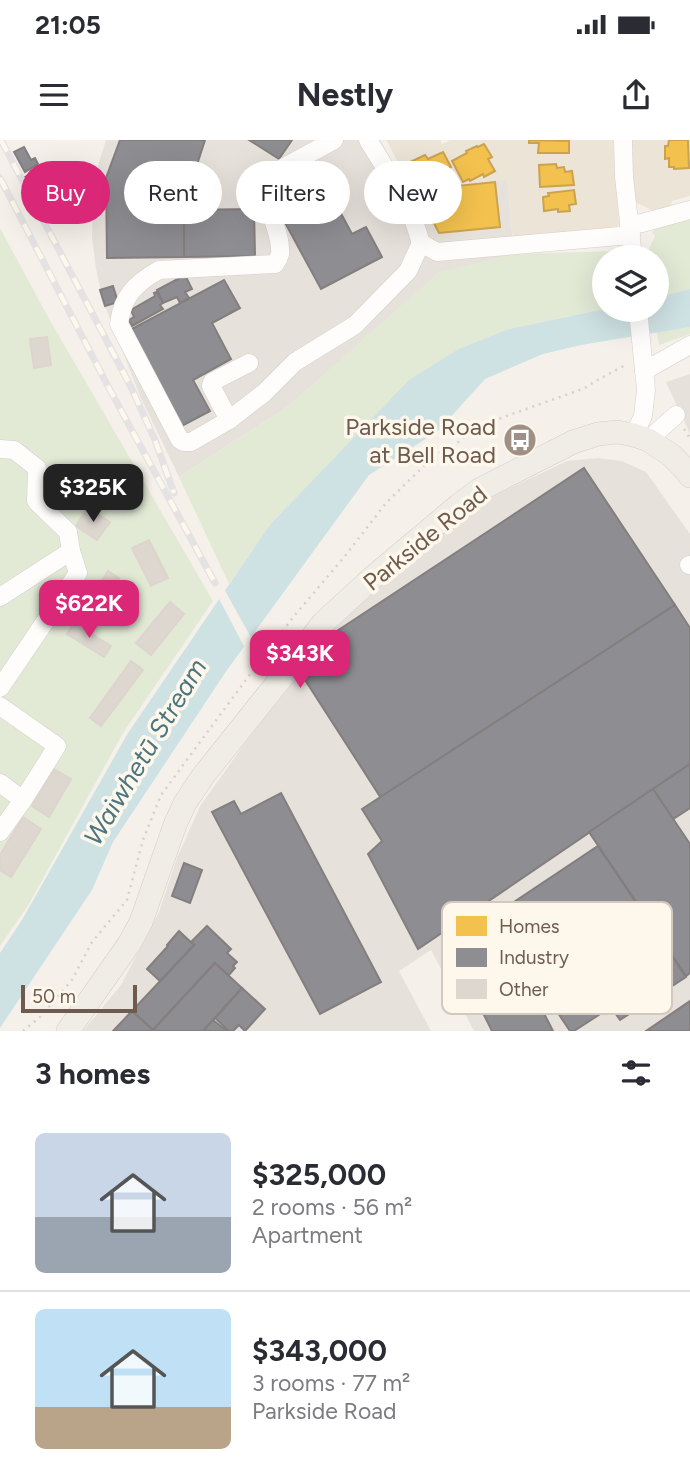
<!DOCTYPE html>
<html lang="en">
<head>
<meta charset="utf-8">
<style>
	:root { --surface:#fff; --page:#f7f7f7; --text:#2b2b33; --muted:#7c7c81; --line:#e1e1e2; --accent:#db2777 }
	body { margin:0; font-family:Figtree,sans-serif; background:var(--page); color:var(--text); height:100vh; display:flex; flex-direction:column; font-size:26px; white-space:nowrap }
	* { box-sizing:border-box; margin:0 }
	p { font-size:23px; color:var(--muted) }
	.icon { flex:none; width:38px; height:38px; fill:none; stroke:currentColor; stroke-width:2; stroke-linecap:round; stroke-linejoin:round }
	.map { position:relative; height:891px; overflow:hidden }
	.panel { display:flex; flex-direction:column; background:var(--surface); flex:1 }
	.panel>* { flex:none }
	.banner { position:absolute; left:21px; top:21px; width:649px; height:63px; display:flex; gap:14px }
	.buttons { position:absolute; left:592px; top:105px; display:grid; gap:14px }
	.buttons a { display:grid; place-items:center; width:77px; height:77px; border-radius:50%; background:var(--surface); box-shadow:0 7px 28px #0002; font-size:35px }
	.scale { position:absolute; left:21px; bottom:18px; width:116px; box-sizing:border-box; padding-left:7px; border:4px solid #6f5b4e; border-top:0; font-size:19px; line-height:24px; white-space:nowrap; color:#6f5b4e; -webkit-text-stroke:5px #fdf7ec; paint-order:stroke }
	.price { position:absolute; translate:-50% -60px; padding:0 16px; border-radius:14px; background:var(--accent); color:#fff; font-size:23px; line-height:46px; filter:drop-shadow(0 2px 4px #0008) }
	.price::after { content:''; position:absolute; left:50%; top:42px; width:21px; height:16px; margin-left:-10px; background:inherit; clip-path:polygon(0 0,100% 0,50% 100%) }
	.price.current { background:#222; color:#fff }
	ul { padding:0; list-style:none }
	li { display:flex; align-items:center; gap:21px; height:175px; padding:0 35px }
	li+li { border-top:2px solid var(--line) }
	li span { display:grid; place-items:center; flex:none; width:196px; height:140px; border-radius:10px; color:#555 }
	li>.icon { margin-inline-start:auto }
	span .icon { width:84px; height:84px; fill:#fffc; stroke-width:1 }
	li b { font-size:30px }
	h2 { display:flex; justify-content:space-between; align-items:center; height:84px; padding:0 35px; font-size:30px }
	.tag { padding:0 24px; border-radius:32px; background:var(--surface); box-shadow:0 7px 28px #0002; font-size:24px; line-height:63px }
	.tag.current { background:var(--accent); color:#fff }
	.status { display:flex; justify-content:space-between; align-items:center; height:49px; padding:0 35px; background:var(--surface); direction:ltr }
	.status svg { height:19px; fill:currentColor }
	header { display:flex; justify-content:space-between; align-items:center; height:91px; padding:0 35px; background:var(--surface); font-size:32px; font-weight:700 }
	.map>svg:first-child { display:block }
</style>
</head>
<body>
<div class="status"><b>21:05</b><svg viewBox="0 0 49 12"><path d="M0 12V9h3v3zM5 12V6h3v6zM10 12V3h3v9zM15 12V0h3v12zM26 1h20v11H26zM47 4h2v5h-2z"/></svg></div>
<header><svg class="icon" aria-label="menu" viewBox="0 0 24 24"><path d="M4 6h16M4 12h16M4 18h16"/></svg>Nestly<svg class="icon" aria-label="share" viewBox="0 0 24 24"><path d="M12 15V3M7 8l5-5 5 5M5 13v7h14v-7"/></svg></header>
<div class="map">
<svg width="690" height="891" viewBox="0 0 690 891">
	<rect width="100%" height="100%" fill="#f5f1ea"/>
	<!-- residential -->
	<g fill="#ede4d8">
		<polygon points="386,0 440,0 442,4 451,0 613,0 619,84 615,89 513,100 507,41 413,50"/>
		<polygon points="631,0 690,0 690,56 672,61 671,67 656,72 637,63 635,60 632,35"/>
	</g>
	<!-- industrial -->
	<g fill="#e7e1db">
		<polygon points="106,0 380,0 407,48 417,50 507,40 514,114 362,201 287,267 179,337 140,256 103,161 96,129 92,97 93,55 99,22"/>
		<polygon points="690,234 690,294 666,242"/>
		<polygon points="598,318 622,321 646,332 690,394 690,891 474,891 431,810 399,831 431,891 83,891 121,845 159,772 177,718 200,666 323,494 462,371 567,321"/>
	</g>
	<!-- green -->
	<g fill="#e2ead6">
		<polygon points="690,77 690,149 656,158 656,117 649,117 649,109 655,96 652,92 657,88"/>
		<polygon points="0,88 48,177 213,461 123,593 29,764 0,806"/>
		<polygon points="619,111 619,117 604,117 604,169 509,189 269,386 229,444 179,337 287,267 439,132 514,114"/>
		<polygon points="690,187 690,194 659,205 657,192"/>
	</g>
	<!-- water -->
	<polygon fill="#cee1e3" points="690,149 690,187 581,205 543,214 485,239 438,291 369,335 227,530 113,702 92,750 0,888 0,813 22,780 128,593 269,386 409,240 459,209 509,189 604,169 656,170 656,158"/>
	<!-- pier -->
	<polygon fill="#f5f1ea" points="223,447 253,501 246,510 217,455"/>
	<!-- homes -->
	<g fill="#f2c14e" stroke="#cba24e" stroke-width="2">
		<polygon points="529,0 569,1 569,13 538,13 539,3 529,3"/>
		<polygon points="669,0 688,0 689,28 674,29 674,27 669,27 669,18 665,19 665,6 668,6"/>
		<polygon points="484,4 492,17 488,19 495,31 484,37 483,34 470,41 469,39 463,42 452,21 467,13 466,11 477,6 478,7"/>
		<polygon points="443,12 451,27 447,29 451,36 438,42 436,38 418,46 408,23 425,15 428,19"/>
		<polygon points="556,24 557,28 564,27 565,32 572,31 574,45 540,47 539,25"/>
		<polygon points="495,42 500,87 439,93 417,50"/>
		<polygon points="574,50 576,64 569,65 570,71 558,72 558,69 544,71 543,57 549,56 548,53"/>
	</g>
	<!-- industry -->
	<g fill="#8d8d92" stroke="#847e7e" stroke-width="2">
		<polygon points="120,0 205,0 184,65 184,117 107,118 106,38"/>
		<polygon points="249,0 292,0 279,19"/>
		<polygon points="24,7 31,20 35,18 38,24 25,32 14,12"/>
		<polygon points="316,27 352,94 366,87 382,117 321,149 269,53"/>
		<polygon points="37,30 51,55 39,61 25,37"/>
		<polygon points="254,69 255,116 184,117 184,70"/>
		<polygon points="185,135 192,149 185,152 189,158 180,163 177,157 163,163 157,150"/>
		<polygon points="224,140 240,168 212,183 231,219 193,240 210,271 180,287 128,191"/>
		<polygon points="113,146 118,162 105,166 100,150"/>
		<polygon points="157,152 163,163 160,165 163,169 132,186 129,180 134,177 131,170 155,156 154,153"/>
		<polygon points="584,328 675,465 381,658 300,532 337,491"/>
		<polygon points="675,465 690,488 690,624 418,809 368,714 382,701 362,669"/>
		<polygon points="690,624 690,668 673,679 653,649"/>
		<polygon points="653,649 690,704 690,833 686,836 589,692"/>
		<polygon points="281,653 381,842 320,874 212,672 234,661 241,674"/>
		<polygon points="598,706 686,837 620,880 611,867 574,891 570,891 493,776"/>
		<polygon points="184,723 202,730 190,763 172,756"/>
		<polygon points="207,786 231,809 227,813 237,822 233,826 235,828 228,836 215,823 153,890 132,871 194,805 191,802"/>
		<polygon points="179,791 194,805 160,841 147,829 168,806 167,805"/>
		<polygon points="215,823 242,848 215,878 203,891 154,891 153,890"/>
		<polygon points="529,844 553,891 492,891 481,869"/>
		<polygon points="242,848 265,869 245,891 239,885 233,891 229,891 215,878"/>
		<polygon points="690,861 690,891 646,891"/>
		<polygon points="132,871 153,890 154,891 113,891"/>
		<polygon points="213,880 227,891 203,891"/>
	</g>
	<!-- building -->
	<g fill="#ded7d0" stroke="#ddd5cd" stroke-width="2">
		<polygon points="47,197 51,225 34,228 30,199"/>
		<polygon points="88,368 110,382 97,400 76,386"/>
		<polygon points="149,400 168,438 151,446 132,408"/>
		<polygon points="108,431 119,438 111,449 101,442"/>
		<polygon points="106,454 133,470 125,483 98,468"/>
		<polygon points="170,462 184,474 151,515 136,503"/>
		<polygon points="74,483 111,506 104,517 67,494"/>
		<polygon points="131,521 143,530 101,586 90,578"/>
		<polygon points="54,629 71,639 49,677 32,666"/>
		<polygon points="23,677 41,689 11,737 0,730 0,715"/>
	</g>
	<g fill="none" stroke-linecap="round" stroke-linejoin="round">
		<defs>
			<g id="minor">
				<path d="M334 0 270 35 259 44C266 61 282 96 280 114 279 118 278 120 275 124L159 130C136 143 122 156 119 184L180 300 184 302H191L229 280 264 253 295 222 355 185 408 131 421 103"/>
				<polyline points="368,0 409,66 421,103 437,112 631,95"/>
				<polyline points="623,0 624,37 633,117"/>
				<polyline points="629,85 642,83 690,70"/>
				<polyline points="644,231 690,205"/>
				<polyline points="229,280 211,246 212,242 249,223"/>
				<polyline points="634,295 643,276 646,250 638,170"/>
				<polyline points="648,300 676,275"/>
				<polyline points="0,309 14,310 37,328 36,361 68,392 71,411 78,433 0,548"/>
				<polyline points="689,425 690,425"/>
				<polyline points="0,457 71,411"/>
				<polyline points="0,566 57,606 23,660 0,643"/>
				<polyline points="0,692 23,660"/>
			</g>
			<polyline id="major" points="68,891 129,804 141,782 175,685 185,663 203,636 294,522 323,483 372,438 459,365 479,350 573,302 598,294 617,292 634,295 648,300 671,315 682,326 690,336"/>
		</defs>
		<!-- minor casing -->
		<use href="#minor" stroke="#d4cec9" stroke-width="19"/>
		<!-- major casing -->
		<use href="#major" stroke="#d3cdc7" stroke-width="24"/>
		<!-- path -->
		<g stroke="#d6d0cb" stroke-width="2.5" stroke-dasharray="2 5" stroke-linecap="butt">
			<polyline points="684,289 690,298"/>
			<polyline points="23,891 40,877 72,840 92,802 127,760 143,700 161,655 265,514 295,475 345,416 386,363 434,316 460,301 472,290 490,282 585,248 594,242 627,224"/>
		</g>
		<!-- minor -->
		<use href="#minor" stroke="#fefdfc" stroke-width="18"/>
		<!-- major -->
		<use href="#major" stroke="#f0ede6" stroke-width="23"/>
		<defs>
			<g id="rail">
				<polyline points="1,0 131,247 155,300 174,353"/>
				<polyline points="0,38 110,250 215,443"/>
			</g>
		</defs>
		<!-- rail casing -->
		<use href="#rail" stroke="#e4e2e3" stroke-width="7"/>
		<!-- rail -->
		<use href="#rail" stroke="#fdf7ec" stroke-width="4.5" stroke-dasharray="13" stroke-linecap="butt"/>
	</g>
	<!-- icons -->
	<defs>
		<symbol id="bus-disc" viewBox="-11 -11 22 22"><circle r="9.5" fill="#9e9085" stroke="#fdf7ec"/><path d="M-5-6H5V4H4V6H2V4H-2V6H-4V4H-5ZM-3.5-4V0h7V-4ZM-3.5 1.2v1.5H-2V1.2ZM2 1.2v1.5H3.5V1.2Z" fill="#fff"/></symbol>
	</defs>
	<g fill-rule="evenodd">
		<use href="#bus-disc" x="501" y="281" width="38" height="38"/>
	</g>
	<g text-anchor="middle" dominant-baseline="central" stroke-width="7" stroke-linejoin="round" paint-order="stroke">
		<!-- poi labels -->
		<g font-size="24" fill="#6f5b4e" stroke="#fdf7ec" text-anchor="end">
			<text x="496" y="286">Parkside Road<tspan x="496" dy="28">at Bell Road</tspan></text>
		</g>
		<!-- street labels -->
		<g font-size="24" fill="#6f5b4e" stroke="#fdf7ec">
			<text transform="translate(425 398) rotate(-39)">Parkside Road</text>
		</g>
		<!-- water labels -->
		<g font-size="26" font-style="italic" fill="#4b7580" stroke="#fdf7ec">
			<text transform="translate(145 612) rotate(-59)">Waiwhetū Stream</text>
		</g>
	</g>
	<!-- legend -->
	<rect x="442" y="762" width="230" height="112" rx="10" fill="#fdf7ec" stroke="#d2c8bd" stroke-width="2"/>
	<rect x="456" y="776" width="31" height="20" fill="#f2c14e"/>
	<rect x="456" y="808" width="31" height="19" fill="#8d8d92"/>
	<rect x="456" y="839" width="31" height="20" fill="#ded7d0"/>
	<g font-size="19" fill="#6f5b4e">
		<text x="499" y="793">Homes</text>
		<text x="499" y="824">Industry</text>
		<text x="499" y="856">Other</text>
	</g>
</svg>
<div class="buttons">
<a><svg class="icon" aria-label="layers" viewBox="0 0 24 24"><path d="M12 4l9 5-9 5-9-5zM3 14l9 5 9-5"/></svg></a>
</div>
<div class="scale">50 m</div>
<b class="price current" style="left:93px;top:384px">$325K</b>
<b class="price" style="left:89px;top:500px">$622K</b>
<b class="price" style="left:300px;top:550px">$343K</b>
<div class="banner">
<a class="tag current">Buy</a>
<a class="tag">Rent</a>
<a class="tag">Filters</a>
<a class="tag">New</a>
</div>
</div>
<section class="panel">
<h2>3 homes<svg class="icon" aria-label="filters" viewBox="0 0 24 24"><path d="M4 7h16M4 17h16"/><circle cx="9" cy="7" r="2"/><circle cx="15" cy="17" r="2"/></svg></h2>
<ul>
<li><span style="background:linear-gradient(#c9d6e8 60%,#9aa5b1 0)"><svg class="icon" aria-label="home" viewBox="0 0 24 24"><path d="M3 11l9-7 9 7M6 9v11h12V9"/></svg></span><div><b>$325,000</b><p>2 rooms · 56 m²</p><p>Apartment</p></div></li>
<li><span style="background:linear-gradient(#bfe0f5 70%,#b9a48a 0)"><svg class="icon" aria-label="home" viewBox="0 0 24 24"><path d="M3 11l9-7 9 7M6 9v11h12V9"/></svg></span><div><b>$343,000</b><p>3 rooms · 77 m²</p><p>Parkside Road</p></div></li>
</ul>
</section>
</body>
</html>
